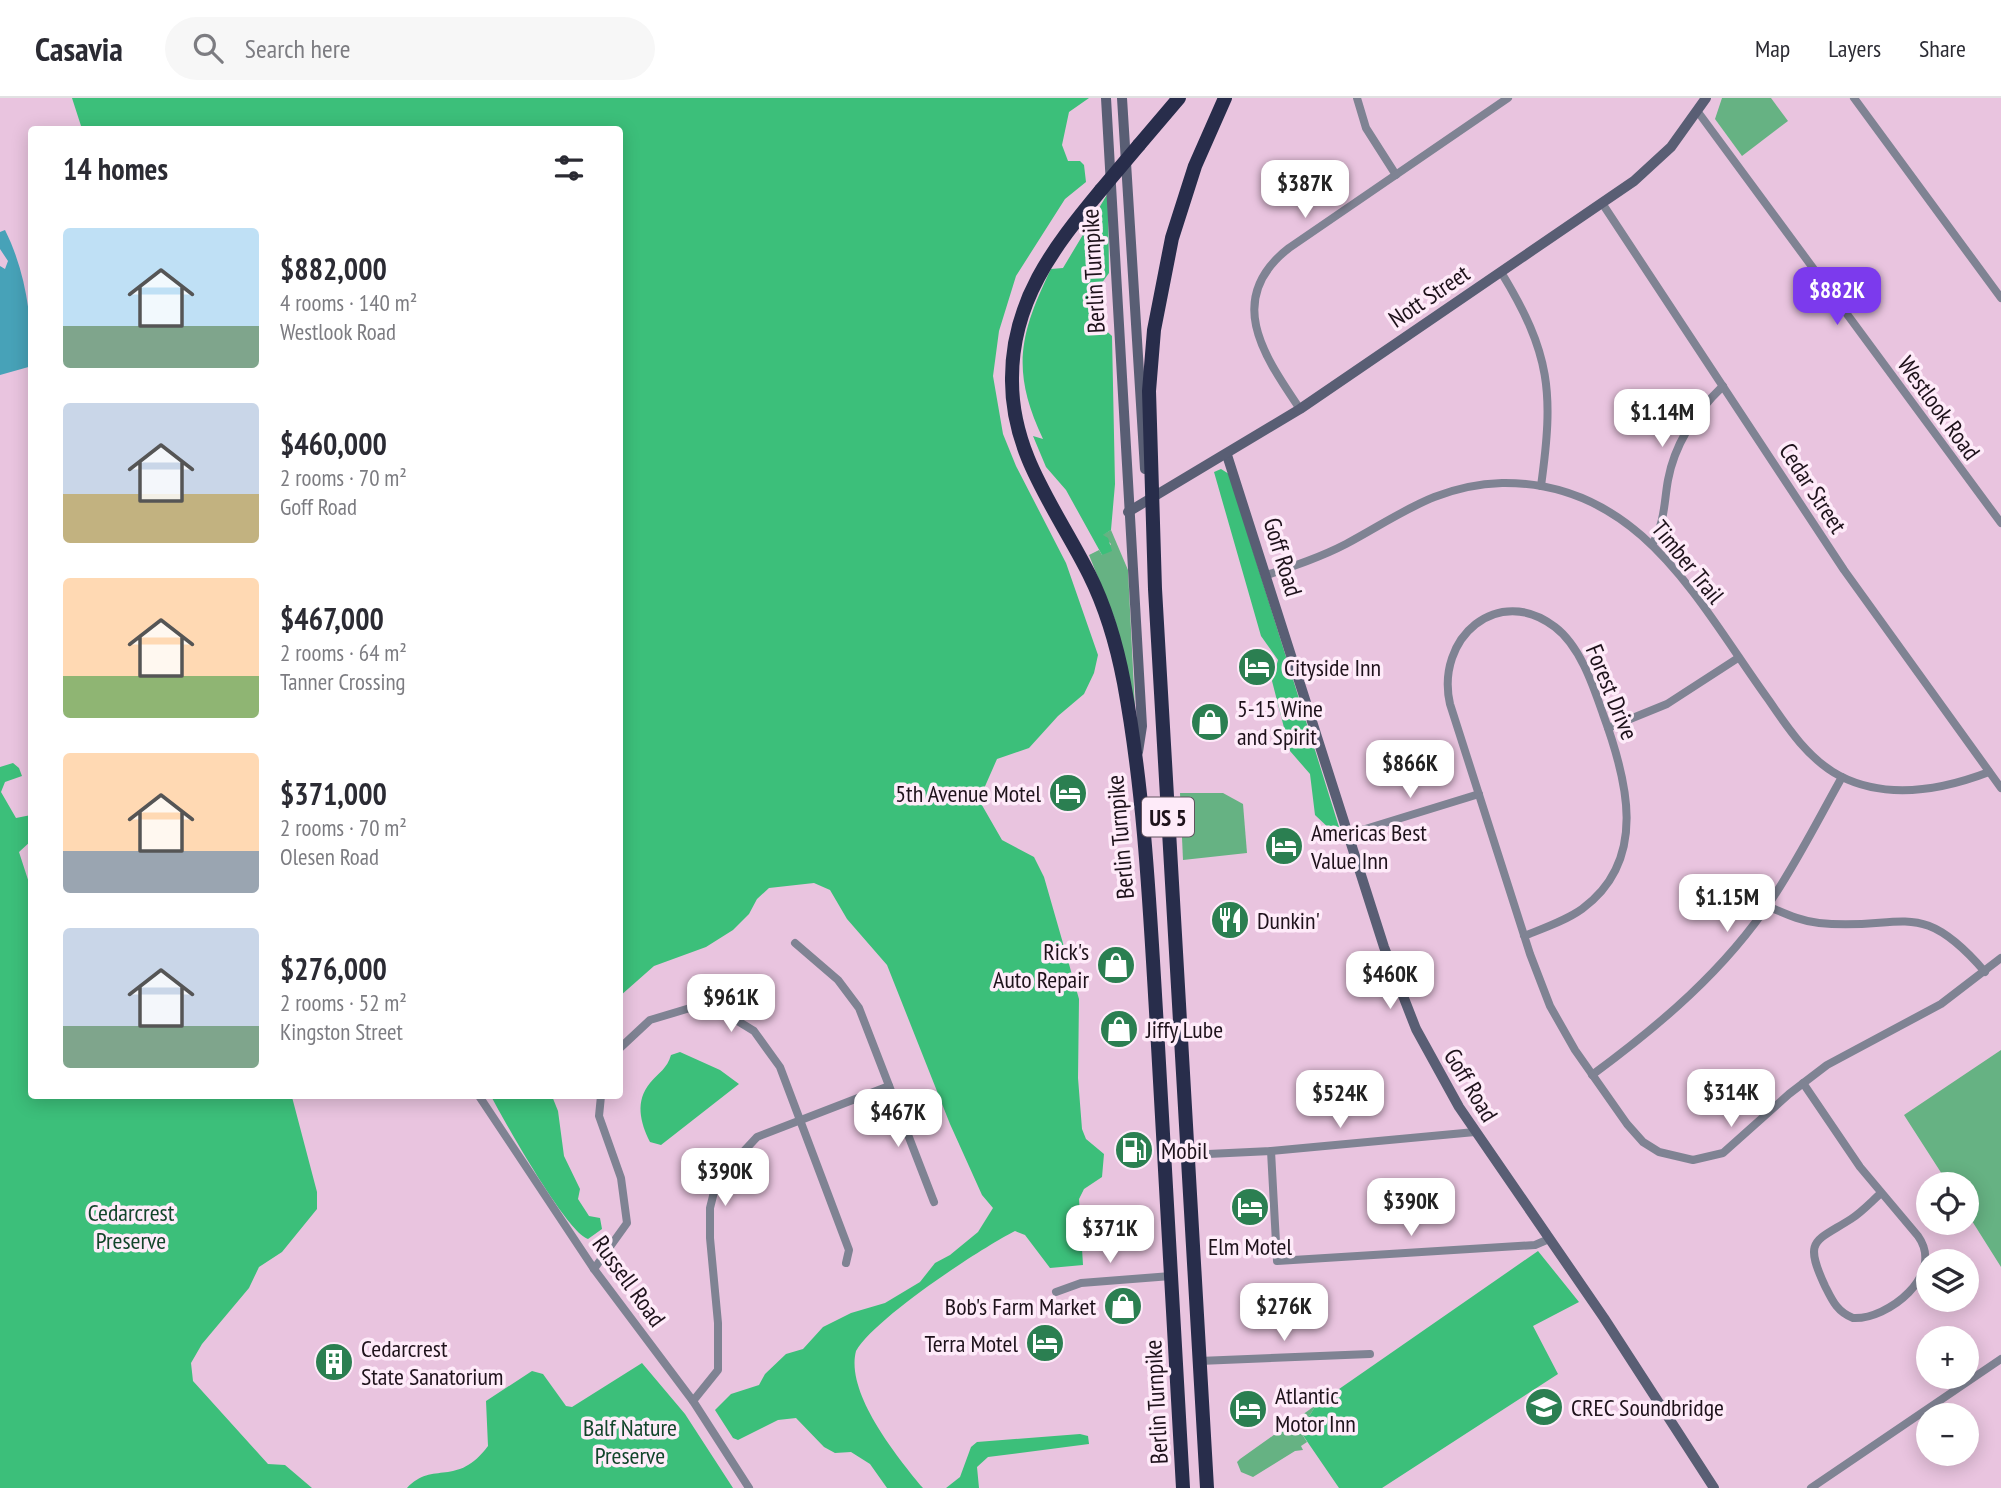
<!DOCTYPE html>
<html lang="en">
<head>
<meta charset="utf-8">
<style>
	:root { --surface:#fff; --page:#f7f7f7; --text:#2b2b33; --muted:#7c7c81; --line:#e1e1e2; --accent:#7c3aed }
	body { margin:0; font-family:"PT Sans Narrow",sans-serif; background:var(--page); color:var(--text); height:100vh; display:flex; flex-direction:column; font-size:26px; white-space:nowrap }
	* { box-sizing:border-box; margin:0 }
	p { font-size:23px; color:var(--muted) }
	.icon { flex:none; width:38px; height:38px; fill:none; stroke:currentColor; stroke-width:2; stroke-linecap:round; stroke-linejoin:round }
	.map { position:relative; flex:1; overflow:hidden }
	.sheet { position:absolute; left:28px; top:28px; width:595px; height:973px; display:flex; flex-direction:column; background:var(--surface); border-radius:7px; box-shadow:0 4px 18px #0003 }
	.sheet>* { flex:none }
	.controls { position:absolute; left:1916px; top:1074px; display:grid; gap:14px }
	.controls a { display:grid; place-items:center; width:63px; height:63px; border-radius:50%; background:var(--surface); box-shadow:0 4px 18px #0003; font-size:35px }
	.price { position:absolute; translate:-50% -60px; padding:0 16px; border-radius:14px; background:#fff; color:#222; font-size:23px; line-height:46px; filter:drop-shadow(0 2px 4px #0008) }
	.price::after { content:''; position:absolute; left:50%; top:42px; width:21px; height:16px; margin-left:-10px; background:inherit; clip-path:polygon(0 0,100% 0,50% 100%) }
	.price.current { background:var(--accent); color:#fff }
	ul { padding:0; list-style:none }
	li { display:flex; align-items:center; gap:21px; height:175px; padding:0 35px }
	li span { display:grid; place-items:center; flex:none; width:196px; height:140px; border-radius:7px; color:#555 }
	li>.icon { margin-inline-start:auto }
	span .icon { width:84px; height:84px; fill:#fffc; stroke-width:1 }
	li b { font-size:30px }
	h2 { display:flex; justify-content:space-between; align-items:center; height:84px; padding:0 35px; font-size:30px }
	header { display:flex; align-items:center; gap:42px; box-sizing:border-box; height:98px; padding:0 35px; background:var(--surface); border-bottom:2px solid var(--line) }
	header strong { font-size:33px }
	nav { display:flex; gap:38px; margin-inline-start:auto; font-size:24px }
	.search { width:490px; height:63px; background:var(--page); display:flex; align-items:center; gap:18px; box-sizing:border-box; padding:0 24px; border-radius:38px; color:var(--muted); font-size:26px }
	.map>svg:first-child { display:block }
</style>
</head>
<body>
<header>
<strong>Casavia</strong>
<div class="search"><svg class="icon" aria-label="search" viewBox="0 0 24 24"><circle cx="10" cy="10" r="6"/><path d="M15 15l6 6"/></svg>Search here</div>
<nav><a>Map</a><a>Layers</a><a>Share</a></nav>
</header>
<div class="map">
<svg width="2001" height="1390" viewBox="0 0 2001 1390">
	<rect width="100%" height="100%" fill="#e9c4df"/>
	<!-- green -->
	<g fill="#66b283">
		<polygon points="1722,0 1771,0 1788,23 1742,58 1715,21"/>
		<polygon points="1111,432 1128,472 1135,611 1115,522 1089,457 1099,452 1102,457 1111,446 1102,437"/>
		<polygon points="1180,695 1223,695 1243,706 1247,755 1183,762"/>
		<polygon points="2001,952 2001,1169 1967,1115 1967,1087 1949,1087 1904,1017"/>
		<polygon points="1316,1307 1300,1333 1307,1344 1301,1348 1303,1352 1295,1353 1253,1379 1241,1374 1237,1364 1240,1361"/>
	</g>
	<!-- forest -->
	<g fill="#3cbf7a">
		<path d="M72 0H1089L1069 14 1062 47 1068 63H1080L1084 67 1086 84 1065 101 1016 178 999 233 993 278 1003 336 1016 368 1066 465 1098 557 1094 575 1084 596 1058 618 1029 650 997 661 979 702 1002 742 1034 759 1044 779 1079 901 1078 980 1082 1031 1086 1041 1104 1056 1102 1079 1084 1091 1079 1101 1083 1167 1050 1170 1025 1137 1015 1133C978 1152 875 1220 856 1253 845 1295 898 1360 923 1390H887L870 1366 851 1354 835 1355 824 1349 796 1320 778 1322 738 1342 733 1340 715 1312 731 1296 759 1287 765 1276 786 1256 803 1251 823 1229 851 1215 885 1205 920 1184 935 1165 950 1157 978 1134 993 1110 982 1097 950 1026 887 867 847 821 830 792 814 785 769 790 757 801 749 816 733 832 706 849 654 868 620 898V32L82 31Z"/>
		<path d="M1108 95 1109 175 1099 189 1094 206 1102 229 1112 238 1115 386 1111 432 1103 437 1108 440 1112 453 1102 457 1066 392 1046 369 1033 338 1043 341C1011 273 1019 237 1051 171L1063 170Z"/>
		<polygon points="1221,371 1229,376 1339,729 1333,734 1315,717 1310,676 1290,653 1272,583 1278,562 1261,538 1214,374"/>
		<polygon points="13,665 19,670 22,678 5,684 1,694 16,720 31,717 31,743 19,754 31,791 32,998 292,999 317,1094 317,1111 282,1154 259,1169 249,1190 202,1246 191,1265 193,1283 268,1366 285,1367 312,1390 0,1390 0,669"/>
		<path d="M680 954 720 972 739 986 661 1047 650 1044C640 1024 635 1003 650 985 659 974 667 971 671 957Z"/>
		<path d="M491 998H552L558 1013 564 1058 580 1091 578 1101 589 1118 600 1120 602 1131 588 1141C567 1135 504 1023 491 998Z"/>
		<polygon points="1538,1153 1579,1204 1533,1228 1558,1276 1382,1390 1339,1390 1300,1333 1316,1307"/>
		<path d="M642 1265 685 1316 733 1390H407C433 1362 457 1390 488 1348L486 1303 532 1273 543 1276 566 1308 572 1309Z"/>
		<polygon points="1080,1336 1088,1338 1089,1346 988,1359 977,1369 979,1390 946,1390 960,1379 971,1349 977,1344"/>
	</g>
	<!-- water -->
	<path fill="#47a2b8" d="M5 132C26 174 32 221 32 268L0 277V168L5 171 8 163 0 151V134Z"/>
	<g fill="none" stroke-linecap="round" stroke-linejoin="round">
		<!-- street -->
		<g stroke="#7f8393" stroke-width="8">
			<polyline points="1357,0 1366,30 1396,77"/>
			<polyline points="1854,0 2001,200"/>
			<polyline points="1698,14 2001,425"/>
			<polyline points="1602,105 1844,472 2001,690"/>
			<path d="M1501 174C1551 256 1554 294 1541 388"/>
			<path d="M1300 311C1265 259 1223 201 1289 150L1508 0"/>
			<path d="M1653 445C1665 424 1664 404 1668 382 1675 344 1696 314 1723 288"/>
			<path d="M1267 477C1294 468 1321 459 1346 446 1400 417 1437 387 1502 385 1640 383 1698 504 1768 601 1787 629 1809 662 1840 678 1887 702 1942 692 1989 674"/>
			<polyline points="1608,630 1667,606 1738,560"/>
			<polyline points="1349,736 1479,696"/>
			<path d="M1767 808C1784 815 1800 823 1819 825 1902 834 1918 796 1985 874"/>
			<path d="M1524 838C1544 830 1565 823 1582 811 1649 762 1627 681 1603 616 1593 587 1580 548 1555 529 1498 485 1435 540 1450 606L1530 856 1550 908 1575 952 1627 1026 1643 1044 1659 1054 1693 1062 1723 1055 1789 996 1827 967 1941 906 2001 860"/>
			<polyline points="795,845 838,882 859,910 934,1104"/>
			<polyline points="620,950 650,922 690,910 728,917 754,933 780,969 849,1152 846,1165"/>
			<path d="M1592 977C1660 927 1725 872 1772 801 1798 762 1819 720 1842 679"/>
			<path d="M1803 985 1860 1069 1918 1138C1946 1177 1887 1222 1853 1220 1837 1214 1832 1202 1825 1188 1803 1141 1815 1144 1851 1121 1862 1114 1871 1104 1881 1095"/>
			<polyline points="479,998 594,1171 693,1303 749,1390"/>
			<polyline points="1271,1053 1277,1163 1535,1147 1549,1141"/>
			<polyline points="1187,1057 1271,1053 1475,1034"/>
			<polyline points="594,1171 627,1125 621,1080 599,1018 601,998"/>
			<polyline points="1056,1194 1081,1185 1171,1178"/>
			<polyline points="1199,1263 1370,1256"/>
			<polyline points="693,1303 718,1272 718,1225 710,1140 710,1110 717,1082 757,1039 889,988"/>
			<polyline points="1811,1390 2001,1261"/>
		</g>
		<!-- secondary -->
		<g stroke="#595e74" stroke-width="10">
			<polyline points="1106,0 1142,628 1138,654"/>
			<polyline points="1122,0 1145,371"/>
			<polyline points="1227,357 1384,849 1416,931 1459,1009 1604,1220 1714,1390"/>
			<polyline points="1128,414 1300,311 1634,83 1671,49 1706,0"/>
		</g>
		<!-- highway -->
		<g stroke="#282d4b" stroke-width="14">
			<polyline points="1139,47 1179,0"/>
			<path d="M1101 92C1053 150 1011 204 1012 283 1012 358 1057 412 1089 476 1106 510 1117 548 1124 585 1145 698 1150 815 1157 930 1166 1083 1174 1237 1183 1390"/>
			<polyline points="1207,1390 1155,491 1149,293 1154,232 1172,140 1195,68 1225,0"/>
		</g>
		<!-- highway-bridge -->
		<polyline stroke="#282d4b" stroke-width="14" points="1101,92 1139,47"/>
	</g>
	<!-- icons -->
	<defs>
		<symbol id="hotel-disc" viewBox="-11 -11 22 22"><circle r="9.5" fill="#2b7f51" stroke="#feebf9"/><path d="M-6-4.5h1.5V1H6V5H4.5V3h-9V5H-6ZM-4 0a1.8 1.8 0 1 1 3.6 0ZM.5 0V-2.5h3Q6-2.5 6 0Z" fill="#fff"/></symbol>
		<symbol id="shop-disc" viewBox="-11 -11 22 22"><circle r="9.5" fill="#2b7f51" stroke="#feebf9"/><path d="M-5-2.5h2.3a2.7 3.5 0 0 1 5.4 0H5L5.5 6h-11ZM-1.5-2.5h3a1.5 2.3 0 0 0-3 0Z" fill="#fff"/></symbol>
		<symbol id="restaurant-disc" viewBox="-11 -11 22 22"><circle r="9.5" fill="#2b7f51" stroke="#feebf9"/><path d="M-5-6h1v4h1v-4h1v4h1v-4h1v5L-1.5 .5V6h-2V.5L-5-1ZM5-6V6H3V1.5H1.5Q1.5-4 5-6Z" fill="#fff"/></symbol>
		<symbol id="fuel-disc" viewBox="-11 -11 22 22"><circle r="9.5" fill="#2b7f51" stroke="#feebf9"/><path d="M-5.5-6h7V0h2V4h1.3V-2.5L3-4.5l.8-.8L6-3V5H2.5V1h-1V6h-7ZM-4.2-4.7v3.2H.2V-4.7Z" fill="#fff"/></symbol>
		<symbol id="building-disc" viewBox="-11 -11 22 22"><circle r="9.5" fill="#2b7f51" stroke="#feebf9"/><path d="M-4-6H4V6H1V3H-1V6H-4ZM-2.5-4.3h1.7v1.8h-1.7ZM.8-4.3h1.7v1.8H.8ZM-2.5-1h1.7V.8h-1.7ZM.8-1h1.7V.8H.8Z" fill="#fff"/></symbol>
		<symbol id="school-disc" viewBox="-11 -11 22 22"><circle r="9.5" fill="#2b7f51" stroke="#feebf9"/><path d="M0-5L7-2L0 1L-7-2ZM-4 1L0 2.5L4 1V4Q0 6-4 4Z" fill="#fff"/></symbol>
	</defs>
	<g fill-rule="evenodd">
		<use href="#hotel-disc" x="1235" y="547" width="44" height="44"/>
		<use href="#shop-disc" x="1188" y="602" width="44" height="44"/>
		<use href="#hotel-disc" x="1046" y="673" width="44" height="44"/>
		<use href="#hotel-disc" x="1262" y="726" width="44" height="44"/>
		<use href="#restaurant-disc" x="1208" y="800" width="44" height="44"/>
		<use href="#shop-disc" x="1094" y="845" width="44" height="44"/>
		<use href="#shop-disc" x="1097" y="909" width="44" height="44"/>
		<use href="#fuel-disc" x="1112" y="1030" width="44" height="44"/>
		<use href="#hotel-disc" x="1228" y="1087" width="44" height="44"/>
		<use href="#shop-disc" x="1101" y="1186" width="44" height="44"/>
		<use href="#hotel-disc" x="1023" y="1223" width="44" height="44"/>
		<use href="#building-disc" x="312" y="1242" width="44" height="44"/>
		<use href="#school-disc" x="1522" y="1287" width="44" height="44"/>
		<use href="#hotel-disc" x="1226" y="1289" width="44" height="44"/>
	</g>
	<g text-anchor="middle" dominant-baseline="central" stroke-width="7" stroke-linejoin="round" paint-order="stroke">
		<!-- shield labels -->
		<rect fill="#feebf9" stroke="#61535e" stroke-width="2" x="1142" y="699.5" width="52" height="39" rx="5"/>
		<g font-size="23" font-weight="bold" fill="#1e121b">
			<text x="1168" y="719">US 5</text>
		</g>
		<!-- street labels -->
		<g font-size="24" fill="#1e121b" stroke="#feebf9">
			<text transform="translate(1093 173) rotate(-93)">Berlin Turnpike</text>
			<text transform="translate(1429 198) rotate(-34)">Nott Street</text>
			<text transform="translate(1939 310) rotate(54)">Westlook Road</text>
			<text transform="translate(1813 390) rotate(57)">Cedar Street</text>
			<text transform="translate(1283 459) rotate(73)">Goff Road</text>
			<text transform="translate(1688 464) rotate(51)">Timber Trail</text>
			<text transform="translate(1612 594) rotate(68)">Forest Drive</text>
			<text transform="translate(1120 739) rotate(-95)">Berlin Turnpike</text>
			<text transform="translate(1471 987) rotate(59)">Goff Road</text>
			<text transform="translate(629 1183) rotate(54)">Russell Road</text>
			<text transform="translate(1156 1304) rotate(-93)">Berlin Turnpike</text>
		</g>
		<!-- poi labels -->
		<g font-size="24" fill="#1e121b" stroke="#feebf9" text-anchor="start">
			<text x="1284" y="569">Cityside Inn</text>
			<text x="1237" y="610">5-15 Wine<tspan x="1237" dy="28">and Spirit</tspan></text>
			<text x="1041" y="695" text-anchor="end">5th Avenue Motel</text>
			<text x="1311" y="734">Americas Best<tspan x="1311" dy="28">Value Inn</tspan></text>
			<text x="1257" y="822">Dunkin'</text>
			<text x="1089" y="853" text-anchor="end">Rick's<tspan x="1089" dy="28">Auto Repair</tspan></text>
			<text x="1146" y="931">Jiffy Lube</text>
			<text x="1161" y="1052">Mobil</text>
			<text x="1250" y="1148" text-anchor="middle">Elm Motel</text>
			<text x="1096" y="1208" text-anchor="end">Bob's Farm Market</text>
			<text x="1018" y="1245" text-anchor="end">Terra Motel</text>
			<text x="361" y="1250">Cedarcrest<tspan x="361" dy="28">State Sanatorium</tspan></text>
			<text x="1275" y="1297">Atlantic<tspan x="1275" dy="28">Motor Inn</tspan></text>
			<text x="1571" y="1309">CREC Soundbridge</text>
		</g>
		<!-- park labels -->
		<g font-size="24" fill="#12452a" stroke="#feebf9">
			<text x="131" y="1114">Cedarcrest<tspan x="131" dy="28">Preserve</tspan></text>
			<text x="630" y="1329">Balf Nature<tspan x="630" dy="28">Preserve</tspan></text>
		</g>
	</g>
</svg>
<div class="controls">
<a><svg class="icon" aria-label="locate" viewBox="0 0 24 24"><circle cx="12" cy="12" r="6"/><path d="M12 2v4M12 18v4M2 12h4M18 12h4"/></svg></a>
<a><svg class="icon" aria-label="layers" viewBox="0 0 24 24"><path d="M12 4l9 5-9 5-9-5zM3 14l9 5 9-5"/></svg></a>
<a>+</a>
<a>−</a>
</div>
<b class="price" style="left:1305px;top:122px">$387K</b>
<b class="price current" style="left:1837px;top:229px">$882K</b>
<b class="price" style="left:1662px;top:351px">$1.14M</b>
<b class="price" style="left:1410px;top:702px">$866K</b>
<b class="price" style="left:1727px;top:836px">$1.15M</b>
<b class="price" style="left:1390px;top:913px">$460K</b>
<b class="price" style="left:731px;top:936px">$961K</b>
<b class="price" style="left:1731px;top:1031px">$314K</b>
<b class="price" style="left:1340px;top:1032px">$524K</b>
<b class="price" style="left:898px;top:1051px">$467K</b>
<b class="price" style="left:725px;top:1110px">$390K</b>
<b class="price" style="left:1411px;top:1140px">$390K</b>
<b class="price" style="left:1110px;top:1167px">$371K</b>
<b class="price" style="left:1284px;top:1245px">$276K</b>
<section class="sheet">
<h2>14 homes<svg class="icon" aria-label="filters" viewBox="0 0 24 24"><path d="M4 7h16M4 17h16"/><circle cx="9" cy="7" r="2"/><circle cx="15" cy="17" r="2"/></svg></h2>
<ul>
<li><span style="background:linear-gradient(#bfe0f5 70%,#7fa58c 0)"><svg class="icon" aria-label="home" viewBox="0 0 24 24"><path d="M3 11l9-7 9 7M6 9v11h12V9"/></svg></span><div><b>$882,000</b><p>4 rooms · 140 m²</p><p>Westlook Road</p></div></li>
<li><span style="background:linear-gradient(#c9d6e8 65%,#c2b280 0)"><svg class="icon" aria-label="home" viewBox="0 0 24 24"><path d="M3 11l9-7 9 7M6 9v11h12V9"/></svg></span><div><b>$460,000</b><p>2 rooms · 70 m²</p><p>Goff Road</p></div></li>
<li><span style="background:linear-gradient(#ffd9b3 70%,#8fb573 0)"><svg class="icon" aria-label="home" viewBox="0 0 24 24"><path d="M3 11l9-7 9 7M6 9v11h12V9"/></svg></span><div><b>$467,000</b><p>2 rooms · 64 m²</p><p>Tanner Crossing</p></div></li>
<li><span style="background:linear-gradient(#ffd9b3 70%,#9aa5b1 0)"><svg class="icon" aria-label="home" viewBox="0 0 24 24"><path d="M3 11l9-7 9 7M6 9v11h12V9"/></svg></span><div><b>$371,000</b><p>2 rooms · 70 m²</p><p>Olesen Road</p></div></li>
<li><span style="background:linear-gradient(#c9d6e8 70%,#7fa58c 0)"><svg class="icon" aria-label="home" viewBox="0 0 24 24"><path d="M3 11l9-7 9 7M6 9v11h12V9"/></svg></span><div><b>$276,000</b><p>2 rooms · 52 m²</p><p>Kingston Street</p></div></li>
</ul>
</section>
</div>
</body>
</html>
